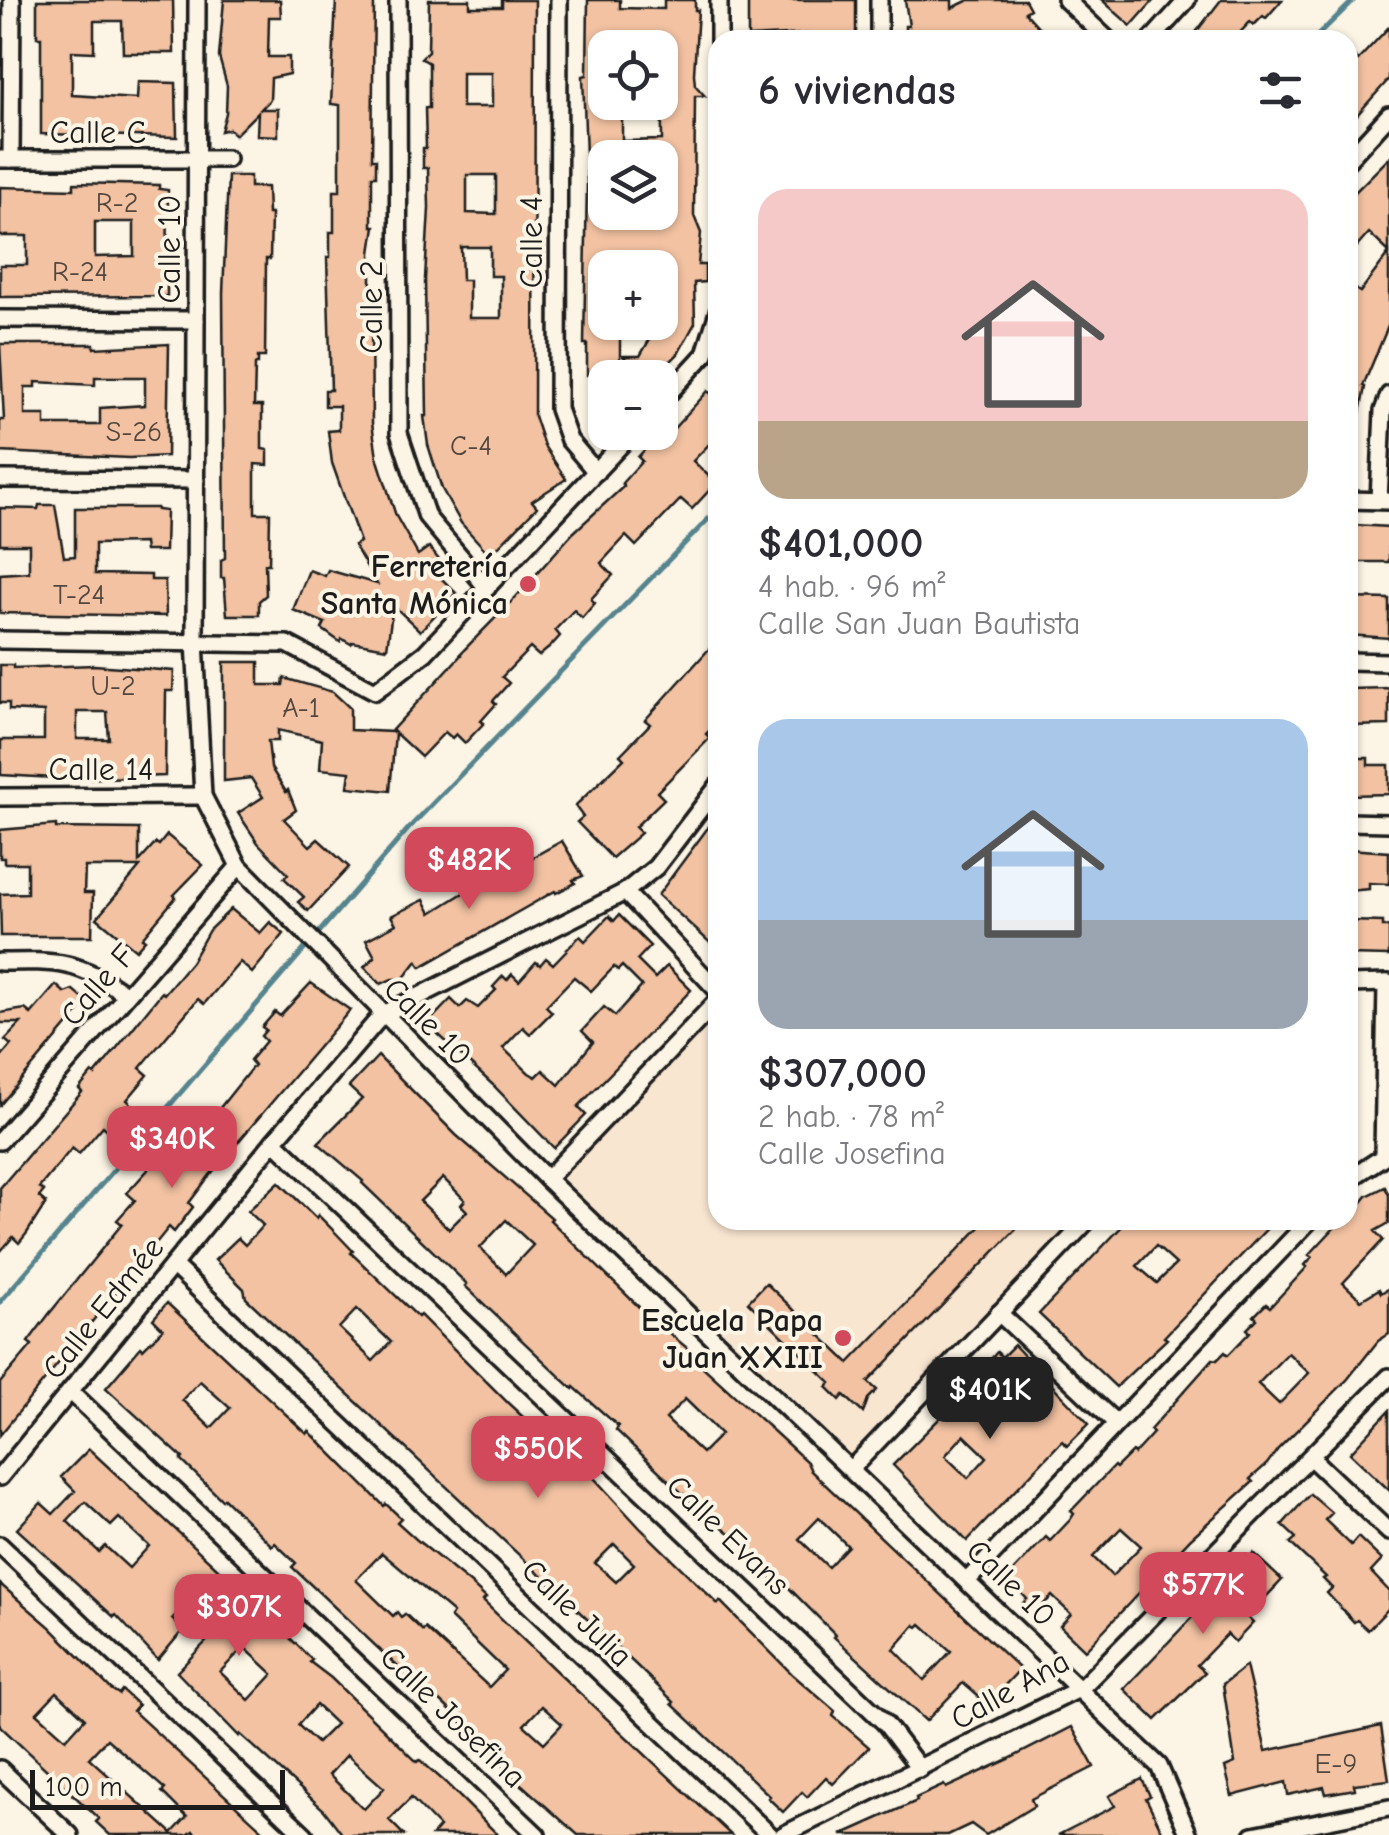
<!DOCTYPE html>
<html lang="es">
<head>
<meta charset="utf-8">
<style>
	:root { --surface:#fff; --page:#f7f7f7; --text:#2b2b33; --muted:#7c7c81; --accent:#d1495b }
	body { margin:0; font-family:"Comic Neue",sans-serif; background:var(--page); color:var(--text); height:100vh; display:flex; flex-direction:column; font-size:38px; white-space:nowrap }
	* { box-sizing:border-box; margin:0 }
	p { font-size:32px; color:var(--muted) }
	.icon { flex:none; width:55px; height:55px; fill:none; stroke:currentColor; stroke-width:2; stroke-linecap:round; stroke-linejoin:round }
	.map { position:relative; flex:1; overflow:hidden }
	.side { position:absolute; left:708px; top:30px; width:650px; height:1200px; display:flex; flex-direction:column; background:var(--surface); border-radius:30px; box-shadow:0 2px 8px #0004 }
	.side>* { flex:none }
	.buttons { position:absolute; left:588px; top:30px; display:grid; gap:20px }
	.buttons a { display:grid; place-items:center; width:90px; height:90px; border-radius:20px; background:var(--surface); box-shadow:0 2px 8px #0004; font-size:50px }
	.scale { position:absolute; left:30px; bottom:25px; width:255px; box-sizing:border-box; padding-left:10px; border:5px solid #1c1c1c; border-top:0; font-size:28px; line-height:35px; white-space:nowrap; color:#1c1c1c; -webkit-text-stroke:8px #fcf5e5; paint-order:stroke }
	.price { position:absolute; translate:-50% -85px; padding:0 22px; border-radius:20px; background:var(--accent); color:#fff; font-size:32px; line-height:65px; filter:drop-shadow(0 2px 5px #0008) }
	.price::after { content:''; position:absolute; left:50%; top:60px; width:30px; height:22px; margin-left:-15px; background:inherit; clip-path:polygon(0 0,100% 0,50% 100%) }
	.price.current { background:#222; color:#fff }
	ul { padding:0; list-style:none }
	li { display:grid; align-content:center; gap:20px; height:530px; padding:0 50px }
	li span { display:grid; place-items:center; height:310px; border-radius:30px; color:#555 }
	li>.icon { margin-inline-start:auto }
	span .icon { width:180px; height:180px; fill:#fffc; stroke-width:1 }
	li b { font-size:42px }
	h2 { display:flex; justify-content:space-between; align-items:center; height:120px; padding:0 50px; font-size:42px }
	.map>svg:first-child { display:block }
</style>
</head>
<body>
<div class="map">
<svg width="1389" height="1835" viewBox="0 0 1389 1835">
	<rect width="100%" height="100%" fill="#fcf5e5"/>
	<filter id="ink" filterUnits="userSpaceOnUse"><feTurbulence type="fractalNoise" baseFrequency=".01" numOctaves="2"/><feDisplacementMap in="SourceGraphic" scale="20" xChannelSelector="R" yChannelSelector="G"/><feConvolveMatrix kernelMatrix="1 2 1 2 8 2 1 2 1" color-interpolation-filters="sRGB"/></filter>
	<g filter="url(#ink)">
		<!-- built -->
		<polygon fill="#f9e6d1" points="717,1014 718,1220 1073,1220 848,1456 561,1179"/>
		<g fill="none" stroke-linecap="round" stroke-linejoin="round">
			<!-- stream -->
			<g stroke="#56848e" stroke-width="5">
				<polyline points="1313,40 1354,0"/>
				<polyline points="0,1302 409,828 718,509"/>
			</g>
		</g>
		<!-- building -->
		<g fill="#f2c2a2" stroke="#1c1c1c" stroke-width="2.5" fill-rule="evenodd">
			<polygon points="37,0 173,0 174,53 123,53 122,21 94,21 94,52 72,51 72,95 137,99 138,82 176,83 177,137 41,134 41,37 37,37"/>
			<polygon points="224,0 280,0 281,17 269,17 268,57 289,57 289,74 271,78 270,100 261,109 278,109 278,136 257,135 258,112 235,135 229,129 221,131 226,113 227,86 219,57"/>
			<polygon points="336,0 374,0 372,159 376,159 376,176 372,176 372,226 375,226 371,253 371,321 372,423 377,457 396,516 418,555 429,547 443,565 435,572 456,593 420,631 393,605 387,648 353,642 351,644 342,639 340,642 322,629 325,623 293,610 309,570 325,576 328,570 377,584 354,545 360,542 332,463 328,431 339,430 339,406 325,406 325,390 331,390 327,257 330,257 330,232 334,232 334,191 340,191 340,105 331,104"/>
			<path d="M429 0H470V7H502V0H535L534 416 544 446 566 479 532 501 537 507 490 555 461 523 442 489 428 445 424 416H427L425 279 429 208 428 168H423V148H426L425 108H429V63L421 58 428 51ZM462 73H492V107H462ZM467 175H496V214L467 213ZM461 247H490V276H501V318H469V280H462Z"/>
			<path d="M588 0H620V8L664 9V0H695V10H698L694 74 695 85 705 96H695L694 216 701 233 698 265H705V282L694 283 695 323 678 354 654 378H644L623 356H640L660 322V268H605V322H620V375H587V344H584L587 182 583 76 587 75ZM635 36H661L662 140 622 141V102H605V48H635ZM605 158H660V212H605Z"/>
			<polygon points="748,0 856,0 856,40 807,40 807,34 748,37"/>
			<polygon points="905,0 952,0 952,8 969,0 1025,0 1030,9 1025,12 1050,40 905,40 905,26 909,26"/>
			<polygon points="1102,0 1154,0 1131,26"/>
			<polygon points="1221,0 1282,0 1266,18 1263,16 1254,25 1250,22 1233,40 1190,40"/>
			<polygon points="1389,27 1389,79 1348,125 1348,65 1355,57 1358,60"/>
			<polygon points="1389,158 1389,252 1369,233 1348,257 1348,199"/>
			<polygon points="228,176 250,176 250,187 267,187 268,214 271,214 270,259 266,259 265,357 258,357 258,364 255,364 254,406 262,406 262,449 268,450 268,465 255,464 255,513 270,513 269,564 265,564 266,595 259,601 259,615 227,615 224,578 221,578 221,560 225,558 223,293"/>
			<path d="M74 183 159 185V189L168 190 167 296 0 297V265H27V236H0V187L74 189ZM95 222H134V256L95 257Z"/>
			<polygon points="1389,253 1389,324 1363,386 1365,387 1354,444 1348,443 1348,285 1360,292"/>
			<path d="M0 344H94V348L169 344 167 456 129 458 0 452V420H4ZM95 377H145V405L100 408V425H45V415H25V387H36V382L95 385Z"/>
			<polygon points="708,391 718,400 718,435 693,461 716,483 692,509 681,499 636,546 626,536 601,563 613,575 591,599 595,603 582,618 574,610 555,630 560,636 550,647 539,656 530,648 502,677 509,683 493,701 496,704 481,721 484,723 465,743 456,734 452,738 445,732 421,757 395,733 390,791 348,787 350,772 320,769 322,740 278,730 278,741 268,741 271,768 286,792 288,790 296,810 284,819 310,846 318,839 349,867 308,911 298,902 304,897 284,878 288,874 258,843 238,813 263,797 251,778 224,781 224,662 259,662 259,685 283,685 284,678 333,692 350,708 350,730 394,732 392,730 461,655 460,654 515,598 573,533 624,486 622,483 642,461 638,457 661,432 666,437"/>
			<polygon points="39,505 55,505 64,557 75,556 75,508 157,508 157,510 166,511 165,551 145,551 144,543 95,544 95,574 151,575 151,580 165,580 166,616 0,613 0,574 29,572 29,544 0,544 0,508 38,509"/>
			<polygon points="1355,525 1389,527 1389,562 1349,562 1348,526"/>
			<polygon points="1348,598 1389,599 1389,638 1348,635"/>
			<polygon points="718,639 718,722 706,734 710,738 657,792 664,799 635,827 641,833 612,858 577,822 583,817 575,806 624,759 620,755 650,724 645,720"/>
			<path d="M0 665H13V668L94 665 174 671 173 691H166L165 776 73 779 1 775V740H44V712L9 710V703H0ZM77 712H107L109 739H77Z"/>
			<polygon points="1389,688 1389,725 1348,726 1348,689"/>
			<polygon points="1348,758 1368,758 1368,765 1389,765 1389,794 1348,795"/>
			<polygon points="718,814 718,950 658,895"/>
			<polygon points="56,825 56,828 139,829 139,862 156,843 159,845 167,835 203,865 174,895 176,897 142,938 145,940 136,950 97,918 140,867 85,867 84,893 93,893 92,936 1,936 0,894 27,893 27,863 4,863 4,858 0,858 0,830"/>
			<polygon points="562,841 583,876 573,880 575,883 556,893 555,891 421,967 417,961 403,979 392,979 381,984 364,967 375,957 366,940 396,924 391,916 424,900 431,913 492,875 485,865 515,850 522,863"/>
			<polygon points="1348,849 1389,852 1389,884 1369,883 1369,889 1348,891"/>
			<polygon points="231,909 260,933 270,922 284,934 252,973 240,962 204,1004 198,999 140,1068 148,1075 127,1100 137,1109 114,1136 103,1126 79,1154 72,1148 39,1188 44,1191 39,1197 46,1203 27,1233 19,1243 13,1237 0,1252 0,1188 82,1092 79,1089 92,1073 95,1075 162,992 164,994 191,962 209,930"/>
			<path d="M619 915 650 946 637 960 655 978 667 966 691 990 578 1107 586 1115 554 1148 493 1085 427 1024 451 999 460 1008 467 1001 478 1008 496 990 493 987 503 976 507 980 512 974 519 981 536 962 540 965 546 958 553 964 580 936 585 941 609 916 614 921ZM622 966 642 986 615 1016 604 1007 582 1031 593 1042 559 1085 543 1070 536 1077 529 1073 503 1048 523 1027 530 1034 552 1012 546 1006 574 977 591 991 614 967 618 970Z"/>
			<polygon points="1348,921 1383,922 1383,927 1389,927 1389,956 1348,955"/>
			<polygon points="311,983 350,1010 210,1175 189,1203 193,1207 174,1232 169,1227 0,1435 0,1383 32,1345 28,1342 49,1314 122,1224 117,1220 135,1200 127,1193 165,1151 172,1157 181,1145 191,1154 219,1119 215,1114 254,1065 250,1060 266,1041 261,1036 266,1030 262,1027 275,1012 280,1016"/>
			<polygon points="56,985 65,993 73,990 87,1002 0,1105 0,1058 11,1045 5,1040 21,1023 0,1023 0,1013 25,1009 31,1014"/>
			<path d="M378 1056 456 1135 552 1218 550 1220 644 1312 705 1363 702 1366 794 1450 807 1462 811 1471 1020 1669 987 1704 963 1683 926 1721 834 1637 836 1635 786 1585 783 1589 771 1577 773 1575 736 1538 687 1498 616 1430 618 1426 574 1387 573 1389 465 1286 467 1284 362 1183 363 1181 318 1143 362 1099 349 1087ZM443 1178 465 1200 461 1205 467 1211 449 1229 420 1201ZM506 1220 533 1245 506 1274 480 1248ZM685 1399 721 1434 702 1453 666 1419ZM819 1518 848 1546 828 1567 799 1539ZM921 1624 951 1651 924 1680 894 1649 915 1625 918 1627Z"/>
			<path d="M279 1182 316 1218 318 1215 333 1230 353 1251 351 1253 418 1317 420 1315 509 1404 550 1442 552 1440 562 1446 582 1465 641 1529 718 1604 720 1601 792 1674 835 1711 833 1716 869 1747 833 1784 826 1777 807 1797 802 1792 783 1812 768 1798 770 1796 672 1704 674 1702 636 1665 246 1298 244 1289 215 1260 238 1238 245 1245 263 1225 248 1211ZM357 1309 391 1342 373 1361 339 1328ZM614 1544 634 1564 616 1582 595 1563Z"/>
			<path d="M1385 1187 1389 1195V1223L1375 1231 1383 1240 1343 1283 1361 1300 1379 1289 1381 1293 1389 1288V1334L1378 1341 1347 1380 1278 1449 1267 1464 1250 1479 1253 1482 1191 1538 1085 1650 1060 1626 1071 1614 1052 1596 1034 1614 1023 1603 1027 1599 1007 1578 1046 1537 1050 1541 1070 1520 1074 1514 1071 1511 1114 1466 1116 1468 1132 1452 1134 1454 1153 1433 1150 1430 1213 1359 1217 1360 1225 1352 1228 1355 1250 1332 1247 1329 1257 1319 1254 1316 1266 1304 1270 1307 1307 1267 1305 1265 1312 1257 1309 1255 1337 1225 1348 1220 1367 1196ZM1288 1353 1309 1373 1279 1404 1258 1384ZM1121 1528 1141 1546 1112 1576 1093 1557Z"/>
			<polygon points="987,1220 1025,1220 868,1382 877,1390 868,1399 863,1413 844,1395 840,1400 827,1387 831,1383 748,1302 766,1283 849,1363"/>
			<path d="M1128 1220H1275L1164 1337 1167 1339 1116 1387 1039 1314ZM1156 1246 1176 1264 1157 1283 1137 1266Z"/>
			<path d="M167 1303 307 1434 309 1431 384 1506 386 1504 401 1518 397 1522 417 1540 471 1584 486 1598 483 1601 557 1672 731 1835H578L522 1785 451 1711 419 1681 416 1684 308 1582 292 1567 296 1563 275 1543 272 1546 224 1498 222 1500 181 1460 183 1458 106 1388 141 1347 143 1349 163 1329 153 1319ZM200 1381 230 1408 211 1428 182 1400ZM382 1553 453 1613 450 1617 505 1670 489 1687 425 1628 423 1631 405 1614 401 1617 397 1612 393 1616 356 1580ZM542 1706 562 1724 544 1743 524 1725Z"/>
			<path d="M1014 1345 1089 1424 1067 1446 1062 1441 967 1541 893 1465 963 1395 961 1393 997 1352 1002 1357ZM964 1435 987 1457 968 1478 945 1456Z"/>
			<polygon points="1389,1411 1389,1490 1350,1453"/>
			<path d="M89 1449 262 1610 312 1660 310 1662 331 1678 417 1762 420 1760 446 1783 498 1835H432L439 1827 411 1798 389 1820 404 1835H343L324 1810 240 1734 239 1736 177 1672 222 1625 203 1607 201 1609 191 1599 172 1619 183 1630 158 1660 116 1615 114 1617 17 1529 41 1503 53 1514 75 1491 61 1477ZM85 1502 111 1526 119 1518 149 1546 129 1568 105 1546 99 1552 67 1521ZM244 1647 273 1674 249 1700 220 1672ZM316 1705 336 1724 317 1743 298 1725ZM347 1755 384 1788 364 1809 329 1775Z"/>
			<polygon points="1310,1494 1332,1513 1325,1520 1351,1545 1358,1537 1382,1560 1371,1572 1389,1591 1389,1608 1368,1630 1357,1620 1354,1622 1327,1593 1332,1588 1323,1579 1326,1577 1290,1543 1296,1538 1282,1525"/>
			<polygon points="1253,1553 1282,1580 1247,1617 1253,1623 1235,1642 1227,1634 1197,1665 1205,1672 1156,1720 1124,1689"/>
			<path d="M0 1584 50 1627 111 1689 119 1694 122 1690 138 1705 133 1711 268 1835H197L193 1831 188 1835H110L96 1822 99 1819 0 1726ZM57 1692 85 1718 66 1739 37 1713ZM107 1739 165 1789 162 1792 187 1817 172 1833 89 1758Z"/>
			<polygon points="1246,1666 1266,1751 1381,1726 1389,1780 1354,1784 1355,1789 1326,1794 1324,1787 1288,1795 1286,1782 1232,1796 1225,1767 1235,1763 1223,1684"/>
			<polygon points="1072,1727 1094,1767 1031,1799 1034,1806 986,1835 971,1824 948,1835 841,1835 917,1801 916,1798 944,1785 946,1788 1009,1759"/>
			<polygon points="1142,1779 1150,1796 1146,1798 1164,1835 1058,1835 1115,1806 1109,1796"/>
		</g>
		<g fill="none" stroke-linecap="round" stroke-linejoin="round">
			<defs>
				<g id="minor">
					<polyline points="197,0 195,641 203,796 239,866 547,1179 1159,1766 1189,1835"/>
					<polyline points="398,0 399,433 427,517 487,588"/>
					<polyline points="559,0 558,409 569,440 596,472"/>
					<polyline points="1066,0 1108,40"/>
					<polyline points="719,40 719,0"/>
					<polyline points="879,40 879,0"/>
					<polyline points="1151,40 1187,0"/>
					<polyline points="0,159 227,159"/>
					<polyline points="11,159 12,0"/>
					<polyline points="1348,160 1389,115"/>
					<polyline points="0,319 196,320"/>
					<polyline points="660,403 705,354 718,312"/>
					<polyline points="0,479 196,480"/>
					<polyline points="1348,500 1388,501"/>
					<polyline points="1379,500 1383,411 1389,395"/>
					<polyline points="0,640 287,644 375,691 425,653 633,432"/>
					<polyline points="1348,661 1389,662"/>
					<polyline points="0,797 203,796"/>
					<polyline points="1348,822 1389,823"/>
					<polyline points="625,892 718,991"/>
					<path d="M0 962C56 961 79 960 125 994"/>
					<polyline points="1348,984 1389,983"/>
					<polyline points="0,1141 239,866"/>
					<polyline points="274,1141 885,1723 920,1769"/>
					<polyline points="1383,1155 1386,983"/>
					<polyline points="547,1179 718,1000"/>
					<polyline points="1348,1180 1389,1153"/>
					<polyline points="173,1265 770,1835"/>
					<polyline points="999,1313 1116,1423"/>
					<polyline points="70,1391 537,1835"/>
					<polyline points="1310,1457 1389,1532"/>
					<polyline points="851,1469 1088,1220"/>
					<polyline points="0,1477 274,1141 382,1015 625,892 656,867 718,786"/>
					<polyline points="0,1545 305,1835"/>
					<polyline points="968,1580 1310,1220"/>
					<polyline points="0,1769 70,1835"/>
					<polyline points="783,1835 1081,1688 1389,1377"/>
					<polyline points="1253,1835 1389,1808"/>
				</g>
			</defs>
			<!-- minor casing -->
			<use href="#minor" stroke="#1c1c1c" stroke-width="22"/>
			<!-- minor -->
			<use href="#minor" stroke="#fcf5e5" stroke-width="15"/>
		</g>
	</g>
	<!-- markers -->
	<g fill="#d1495b" stroke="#fcf5e5" stroke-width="4">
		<circle cx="528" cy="584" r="10"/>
		<circle cx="843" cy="1338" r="10"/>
	</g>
	<g text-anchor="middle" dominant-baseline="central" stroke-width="8" stroke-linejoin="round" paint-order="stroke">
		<!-- number labels -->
		<g font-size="28" fill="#52463e">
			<text x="117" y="203">R-2</text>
			<text x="80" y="272">R-24</text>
			<text x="134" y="432">S-26</text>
			<text x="471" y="446">C-4</text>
			<text x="79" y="595">T-24</text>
			<text x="113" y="686">U-2</text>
			<text x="301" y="708">A-1</text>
			<text x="1336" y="1764">E-9</text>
		</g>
		<!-- street labels -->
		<g font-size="32" fill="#1c1c1c" stroke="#fcf5e5">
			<text x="98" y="132">Calle C</text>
			<text transform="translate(531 242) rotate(-90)">Calle 4</text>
			<text transform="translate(169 249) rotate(-90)">Calle 10</text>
			<text transform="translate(371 307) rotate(-90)">Calle 2</text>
			<text x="101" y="769">Calle 14</text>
			<text transform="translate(98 985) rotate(-49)">Calle F</text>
			<text transform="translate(428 1022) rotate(45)">Calle 10</text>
			<text transform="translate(103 1308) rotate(-51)">Calle Edmée</text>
			<text transform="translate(728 1535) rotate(44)">Calle Evans</text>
			<text transform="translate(1011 1583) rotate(44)">Calle 10</text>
			<text transform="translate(577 1613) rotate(44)">Calle Julia</text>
			<text transform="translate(1010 1690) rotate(-29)">Calle Ana</text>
			<text transform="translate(453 1717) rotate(44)">Calle Josefina</text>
		</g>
		<!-- poi labels -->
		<g font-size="32" font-weight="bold" fill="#1c1c1c" stroke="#fcf5e5" text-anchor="end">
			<text x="508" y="566">Ferretería<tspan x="508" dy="37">Santa Mónica</tspan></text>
			<text x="823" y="1320">Escuela Papa<tspan x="823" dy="37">Juan XXIII</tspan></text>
		</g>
	</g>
</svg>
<div class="buttons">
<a><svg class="icon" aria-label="locate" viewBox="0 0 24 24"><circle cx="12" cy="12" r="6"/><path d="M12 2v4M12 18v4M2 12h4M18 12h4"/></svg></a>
<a><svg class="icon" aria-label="layers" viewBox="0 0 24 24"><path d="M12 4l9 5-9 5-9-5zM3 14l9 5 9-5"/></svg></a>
<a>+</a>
<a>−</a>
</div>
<div class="scale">100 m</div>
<b class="price" style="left:469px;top:912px">$482K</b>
<b class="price" style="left:172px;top:1191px">$340K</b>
<b class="price current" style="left:990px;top:1442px">$401K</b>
<b class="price" style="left:538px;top:1501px">$550K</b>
<b class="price" style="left:1203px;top:1637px">$577K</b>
<b class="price" style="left:239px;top:1659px">$307K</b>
<section class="side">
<h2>6 viviendas<svg class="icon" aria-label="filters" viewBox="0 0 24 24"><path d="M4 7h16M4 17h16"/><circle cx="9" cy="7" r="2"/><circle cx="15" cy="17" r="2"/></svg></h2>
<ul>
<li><span style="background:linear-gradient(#f6c9c9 75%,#b9a48a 0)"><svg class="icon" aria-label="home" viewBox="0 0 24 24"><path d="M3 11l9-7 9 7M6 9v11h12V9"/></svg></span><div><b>$401,000</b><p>4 hab. · 96 m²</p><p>Calle San Juan Bautista</p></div></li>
<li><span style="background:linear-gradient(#a9c7e8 65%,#9aa5b1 0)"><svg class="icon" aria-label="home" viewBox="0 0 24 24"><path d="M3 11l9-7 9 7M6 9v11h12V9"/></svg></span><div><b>$307,000</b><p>2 hab. · 78 m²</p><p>Calle Josefina</p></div></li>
</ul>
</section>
</div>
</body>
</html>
